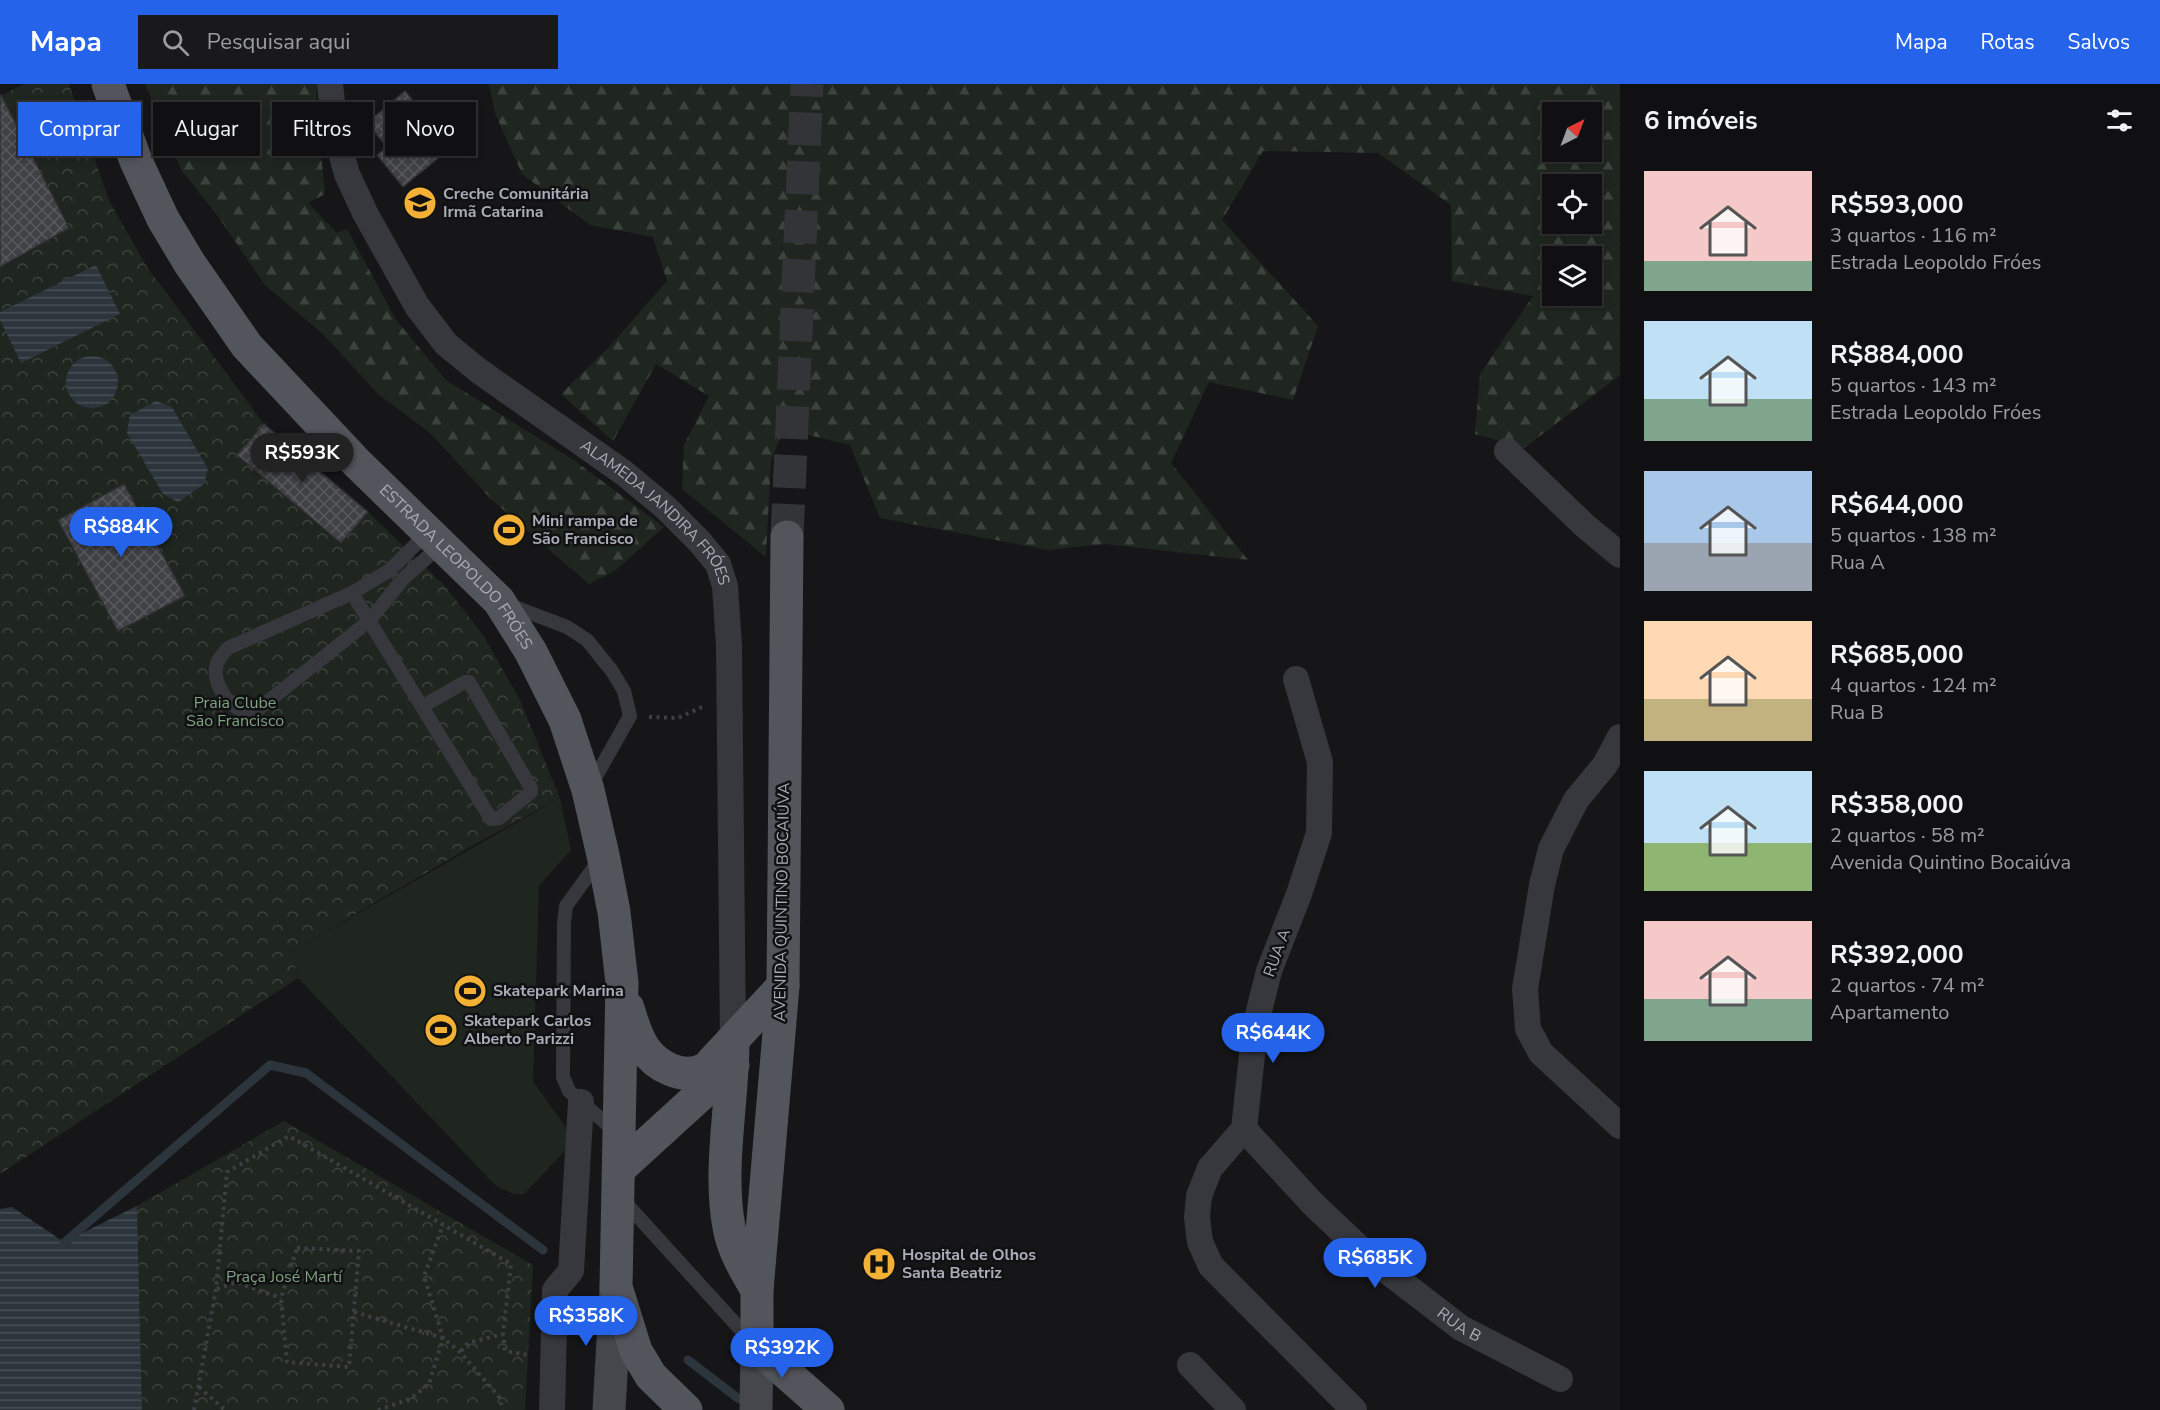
<!DOCTYPE html>
<html lang="pt">
<head>
<meta charset="utf-8">
<style>
	:root { --surface:#101012; --page:#19191b; --text:#f1f3f6; --muted:#9c9d9f; --line:#303032; --accent:#2563eb }
	body { margin:0; font-family:"Nunito Sans",sans-serif; background:var(--page); color:var(--text); height:100vh; display:flex; flex-direction:column; font-size:22px; white-space:nowrap }
	* { box-sizing:border-box; margin:0 }
	p { font-size:20px; color:var(--muted) }
	.icon { flex:none; width:33px; height:33px; fill:none; stroke:currentColor; stroke-width:2; stroke-linecap:round; stroke-linejoin:round }
	.map { position:relative; flex:1; overflow:hidden }
	.panel { display:flex; flex-direction:column; background:var(--surface); width:540px }
	.panel>* { flex:none }
	.top-card { position:absolute; left:18px; top:18px; width:570px; height:54px; display:flex; gap:12px }
	.needle { width:39px; rotate:42deg }
	.controls { position:absolute; left:1542px; top:18px; display:grid; gap:12px }
	.controls a { display:grid; place-items:center; width:60px; height:60px; border-radius:0px; background:var(--surface); box-shadow:0 3px 9px #0003,0 0 0 2px var(--line); font-size:30px }
	.price { position:absolute; translate:-50% -51px; padding:0 14px; border-radius:21px; background:var(--accent); color:#fff; font-size:20px; line-height:39px; filter:drop-shadow(0 2px 3px #0008) }
	.price::after { content:''; position:absolute; left:50%; top:36px; width:18px; height:14px; margin-left:-9px; background:inherit; clip-path:polygon(0 0,100% 0,50% 100%) }
	.price.on { background:#222; color:#fff }
	ul { padding:0; list-style:none }
	li { display:flex; align-items:center; gap:18px; height:150px; padding:0 24px }
	li span { display:grid; place-items:center; flex:none; width:168px; height:120px; border-radius:0px; color:#555 }
	li>.icon { margin-inline-start:auto }
	span .icon { width:72px; height:72px; fill:#fffc; stroke-width:1 }
	li b { font-size:26px }
	h2 { display:flex; justify-content:space-between; align-items:center; height:72px; padding:0 24px; font-size:26px }
	.pill { padding:0 21px; border-radius:0px; background:var(--surface); box-shadow:0 3px 9px #0003,0 0 0 2px var(--line); font-size:21px; line-height:54px }
	.pill.on { background:var(--accent); color:#fff }
	header { display:flex; align-items:center; gap:36px; box-sizing:border-box; height:84px; padding:0 30px; background:var(--accent); color:#fff }
	header strong { font-size:28px }
	nav { display:flex; gap:33px; margin-inline-start:auto; font-size:21px }
	.search { width:420px; height:54px; background:var(--page); display:flex; align-items:center; gap:15px; box-sizing:border-box; padding:0 21px; border-radius:0px; color:var(--muted); font-size:22px }
	main { display:flex; flex:1; min-height:0 }
	.map>svg:first-child { display:block }
</style>
</head>
<body>
<header>
<strong>Mapa</strong>
<div class="search"><svg class="icon" aria-label="search" viewBox="0 0 24 24"><circle cx="10" cy="10" r="6"/><path d="M15 15l6 6"/></svg>Pesquisar aqui</div>
<nav><a>Mapa</a><a>Rotas</a><a>Salvos</a></nav>
</header>
<main>
<div class="map">
<svg width="1620" height="1326" viewBox="0 0 1620 1326">
	<defs>
		<pattern id="forest-firs" width="22" height="20" patternUnits="userSpaceOnUse" patternTransform="scale(1.5)"><rect width="22" height="20" fill="#1e261f"/><path d="M5 1l3.5 6h-7zM16 11l3.5 6h-7z" fill="#3c433d"/></pattern>
		<pattern id="park-crowns" width="20" height="18" patternUnits="userSpaceOnUse" patternTransform="scale(1.5)"><rect width="20" height="18" fill="#1e261f"/><path d="M2 6a3 3 0 1 1 6 0M12 15a3 3 0 1 1 6 0" fill="none" stroke="#3c433d"/></pattern>
		<pattern id="water-rules" width="6" height="5" patternUnits="userSpaceOnUse" patternTransform="scale(1.5)"><rect width="6" height="5" fill="#2c353c"/><path d="M0 2.5h6" fill="none" stroke="#485056"/></pattern>
		<pattern id="building-cross-hatch" width="8" height="8" patternUnits="userSpaceOnUse" patternTransform="scale(1.5)"><rect width="8" height="8" fill="#404145"/><path d="M0 0l8 8M0 8l8-8" fill="none" stroke="#595a5e"/></pattern>
	</defs>
	<rect width="100%" height="100%" fill="#161618"/>
	<!-- green -->
	<polygon fill="#1e261f" points="560,714 571,766 539,802 533,997 572,1052 568,1064 524,1110 513,1110 496,1102 298,894 292,867"/>
	<!-- forest -->
	<g fill="url(#forest-firs)" fill-rule="evenodd">
		<polygon points="145,0 317,0 316,18 325,110 308,119 337,149 347,145 396,236 446,296 575,377 664,443 615,487 589,500 491,415 430,349 377,309 324,251 265,201 217,131 182,87"/>
		<path d="M489 0H1620V291L1524 364 1475 350 1480 290 1533 212 1452 197 1451 121 1378 69 1263 67 1222 136 1318 242 1293 316 1209 298 1171 379 1248 476 1105 460 1048 466 880 434 850 361 784 345 771 377 766 473 682 405 684 361 709 312 656 280 613 357 561 310 609 263 667 197 653 153 590 141 522 90 495 29ZM1552 28H1592V68H1552ZM1552 100H1592V140H1552ZM1552 172H1592V212H1552Z"/>
	</g>
	<!-- park -->
	<g fill="url(#park-crowns)">
		<polygon points="24,0 69,0 109,117 147,183 264,340 368,428 421,479 445,502 483,551 520,616 560,714 472,762 292,867 298,894 0,1090 0,12"/>
		<polygon points="284,1037 533,1181 525,1326 142,1326 137,1122"/>
	</g>
	<!-- water -->
	<g fill="url(#water-rules)">
		<polygon points="96,181 120,230 21,279 0,236 0,228"/>
		<circle cx="92" cy="298" r="26"/>
		<polygon points="156,317 172,323 208,385 204,400 178,418 163,410 127,349 130,331"/>
		<polygon points="137,1122 142,1326 0,1326 0,1125 12,1123 64,1158"/>
	</g>
	<g fill="none" stroke-linecap="round" stroke-linejoin="round">
		<!-- stream -->
		<g stroke="#2c353c" stroke-width="9">
			<polyline points="64,1159 270,981 306,989 543,1166"/>
			<polyline points="688,1276 739,1315"/>
		</g>
	</g>
	<!-- building -->
	<g fill="url(#building-cross-hatch)" stroke="#303034" stroke-width="1.5">
		<polygon points="405,7 434,43 447,32 464,53 403,103 377,71 387,63 367,39"/>
		<polygon points="1,11 69,144 0,183 0,12"/>
		<polygon points="264,340 368,428 341,459 237,371"/>
		<polygon points="124,400 185,512 118,547 58,436"/>
	</g>
	<g fill="none" stroke-linecap="round" stroke-linejoin="round">
		<!-- primary-tunnel -->
		<polyline stroke="#333438" stroke-width="33" stroke-dasharray="33 16" stroke-linecap="butt" points="787,453 807,0"/>
		<!-- path -->
		<g stroke="#3d3f44" stroke-width="4" stroke-dasharray="3 4.5" stroke-linecap="butt">
			<polyline points="649,633 678,634 702,623"/>
			<polygon points="297,1164 359,1167 349,1283 287,1278 281,1214"/>
			<polyline points="217,1205 236,1198 281,1214"/>
			<polyline points="354,1228 443,1254 460,1268 500,1314 502,1326"/>
			<polyline points="461,1267 468,1259 503,1250"/>
			<polyline points="199,1303 225,1326"/>
			<polyline points="194,1326 216,1205 227,1088 289,1052 511,1180 503,1250 505,1267 528,1271"/>
			<polyline points="378,1326 410,1315 429,1300 443,1254 424,1192 443,1141"/>
		</g>
		<!-- lane -->
		<g stroke="#37383d" stroke-width="14">
			<path d="M428 448 390 486 352 509 228 564C223 570 217 575 216 584 213 604 235 633 256 627L369 537 403 495 442 460"/>
			<polyline points="352,509 491,735 499,734 531,708 531,704 469,598 465,598 423,622"/>
			<polyline points="507,520 567,543 587,556 612,587 624,607 630,632 591,701"/>
			<polyline points="600,775 566,822 564,839 563,993 569,1007 617,1049"/>
			<polyline points="622,1115 752,1258"/>
		</g>
		<!-- street -->
		<g stroke="#37383d" stroke-width="26">
			<path id="s1" d="M330 0 335 47 347 90 365 129 417 222 446 260 479 287 624 389 665 423 699 457 718 480 725 502 729 562 733 957"/>
			<polyline points="1507,367 1584,441 1620,471"/>
			<polyline points="1296,595 1320,678 1319,749 1299,810 1269,887 1255,943 1244,1045 1210,1084 1199,1112 1197,1133 1200,1158 1211,1182 1354,1326"/>
			<polyline points="1620,653 1605,681 1576,716 1551,765 1542,801 1525,905 1528,945 1541,969 1620,1042"/>
			<path id="s2" d="M1244 1045 1313 1120 1370 1174 1461 1244 1560 1295"/>
			<polyline points="1190,1281 1233,1326"/>
			<polyline points="552,1326 555,1206 571,1187 581,1018"/>
		</g>
		<!-- secondary -->
		<g stroke="#45474d" stroke-width="33">
			<polyline points="609,1326 616,1205"/>
			<polyline points="756,1326 757,1263"/>
		</g>
		<!-- primary -->
		<g stroke="#53555c" stroke-width="33">
			<path id="s3" d="M108 0 136 77 163 135 190 180 247 262 357 379 499 517 531 568 565 636 588 706 603 771 614 828 622 899 616 1203 636 1267 651 1292 686 1326"/>
			<polyline points="787,453 783,902 757,1206 757,1263 828,1326"/>
			<path d="M628 924C632 938 636 952 644 964 656 982 683 997 705 985 709 983 712 978 715 975L783 902"/>
			<path d="M733 957C733 1016 718 1086 729 1143 733 1166 745 1186 757 1206"/>
			<polyline points="619,1085 733,981"/>
		</g>
	</g>
	<!-- icons -->
	<defs>
		<symbol id="school-disc" viewBox="-11 -11 22 22"><circle r="9.5" fill="#f2b134" stroke="#111113"/><path d="M0-5L7-2L0 1L-7-2ZM-4 1L0 2.5L4 1V4Q0 6-4 4Z" fill="#111"/></symbol>
		<symbol id="stadium-disc" viewBox="-11 -11 22 22"><circle r="9.5" fill="#f2b134" stroke="#111113"/><path d="M0-5a6.5 5 0 1 0 0 10a6.5 5 0 1 0 0-10ZM-3.5-1.8h7v3.6h-7Z" fill="#111"/></symbol>
		<symbol id="hospital-disc" viewBox="-11 -11 22 22"><circle r="9.5" fill="#f2b134" stroke="#111113"/><path d="M-5-5h3v3.5h4V-5h3V5h-3V1.5h-4V5h-3Z" fill="#111"/></symbol>
	</defs>
	<g fill-rule="evenodd">
		<use href="#school-disc" x="401" y="100" width="38" height="38"/>
		<use href="#stadium-disc" x="490" y="427" width="38" height="38"/>
		<use href="#stadium-disc" x="451" y="888" width="38" height="38"/>
		<use href="#stadium-disc" x="422" y="927" width="38" height="38"/>
		<use href="#hospital-disc" x="860" y="1161" width="38" height="38"/>
	</g>
	<g text-anchor="middle" dominant-baseline="central" stroke-width="5" stroke-linejoin="round" paint-order="stroke">
		<!-- poi labels -->
		<g font-size="16" font-weight="bold" fill="#a8adb8" stroke="#111113" text-anchor="start">
			<text x="443" y="110">Creche Comunitária<tspan x="443" dy="18">Irmã Catarina</tspan></text>
			<text x="532" y="437">Mini rampa de<tspan x="532" dy="18">São Francisco</tspan></text>
			<text x="493" y="907">Skatepark Marina</text>
			<text x="464" y="937">Skatepark Carlos<tspan x="464" dy="18">Alberto Parizzi</tspan></text>
			<text x="902" y="1171">Hospital de Olhos<tspan x="902" dy="18">Santa Beatriz</tspan></text>
		</g>
		<!-- street labels -->
		<g font-size="16" fill="#a8adb8" stroke="#111113">
			<text stroke="none"><textPath href="#s1" startOffset="560">ALAMEDA JANDIRA FRÓES</textPath></text>
			<text stroke="none"><textPath href="#s3" startOffset="603">ESTRADA LEOPOLDO FRÓES</textPath></text>
			<text transform="translate(782 818) rotate(-89)">AVENIDA QUINTINO BOCAIÚVA</text>
			<text transform="translate(1277 869) rotate(-70)">RUA A</text>
			<text stroke="none"><textPath href="#s2" startOffset="292">RUA B</textPath></text>
		</g>
		<!-- park labels -->
		<g font-size="16" fill="#7fa381" stroke="#111113">
			<text x="235" y="619">Praia Clube<tspan x="235" dy="18">São Francisco</tspan></text>
			<text x="284" y="1193">Praça José Martí</text>
		</g>
	</g>
</svg>
<div class="controls">
<a><svg class="needle" viewBox="-14 -14 28 28"><path d="M0-13l5 13h-10z" fill="#e53935"/><path d="M0 13l5-13h-10z" fill="#9c9d9f"/></svg></a>
<a><svg class="icon" aria-label="locate" viewBox="0 0 24 24"><circle cx="12" cy="12" r="6"/><path d="M12 2v4M12 18v4M2 12h4M18 12h4"/></svg></a>
<a><svg class="icon" aria-label="layers" viewBox="0 0 24 24"><path d="M12 4l9 5-9 5-9-5zM3 14l9 5 9-5"/></svg></a>
</div>
<b class="price on" style="left:302px;top:400px">R$593K</b>
<b class="price" style="left:121px;top:474px">R$884K</b>
<b class="price" style="left:1273px;top:980px">R$644K</b>
<b class="price" style="left:1375px;top:1205px">R$685K</b>
<b class="price" style="left:586px;top:1263px">R$358K</b>
<b class="price" style="left:782px;top:1295px">R$392K</b>
<div class="top-card">
<a class="pill on">Comprar</a>
<a class="pill">Alugar</a>
<a class="pill">Filtros</a>
<a class="pill">Novo</a>
</div>
</div>
<section class="panel">
<h2>6 imóveis<svg class="icon" aria-label="filters" viewBox="0 0 24 24"><path d="M4 7h16M4 17h16"/><circle cx="9" cy="7" r="2"/><circle cx="15" cy="17" r="2"/></svg></h2>
<ul>
<li><span style="background:linear-gradient(#f6c9c9 75%,#7fa58c 0)"><svg class="icon" aria-label="home" viewBox="0 0 24 24"><path d="M3 11l9-7 9 7M6 9v11h12V9"/></svg></span><div><b>R$593,000</b><p>3 quartos · 116 m²</p><p>Estrada Leopoldo Fróes</p></div></li>
<li><span style="background:linear-gradient(#bfe0f5 65%,#7fa58c 0)"><svg class="icon" aria-label="home" viewBox="0 0 24 24"><path d="M3 11l9-7 9 7M6 9v11h12V9"/></svg></span><div><b>R$884,000</b><p>5 quartos · 143 m²</p><p>Estrada Leopoldo Fróes</p></div></li>
<li><span style="background:linear-gradient(#a9c7e8 60%,#9aa5b1 0)"><svg class="icon" aria-label="home" viewBox="0 0 24 24"><path d="M3 11l9-7 9 7M6 9v11h12V9"/></svg></span><div><b>R$644,000</b><p>5 quartos · 138 m²</p><p>Rua A</p></div></li>
<li><span style="background:linear-gradient(#ffd9b3 65%,#c2b280 0)"><svg class="icon" aria-label="home" viewBox="0 0 24 24"><path d="M3 11l9-7 9 7M6 9v11h12V9"/></svg></span><div><b>R$685,000</b><p>4 quartos · 124 m²</p><p>Rua B</p></div></li>
<li><span style="background:linear-gradient(#bfe0f5 60%,#8fb573 0)"><svg class="icon" aria-label="home" viewBox="0 0 24 24"><path d="M3 11l9-7 9 7M6 9v11h12V9"/></svg></span><div><b>R$358,000</b><p>2 quartos · 58 m²</p><p>Avenida Quintino Bocaiúva</p></div></li>
<li><span style="background:linear-gradient(#f6c9c9 65%,#7fa58c 0)"><svg class="icon" aria-label="home" viewBox="0 0 24 24"><path d="M3 11l9-7 9 7M6 9v11h12V9"/></svg></span><div><b>R$392,000</b><p>2 quartos · 74 m²</p><p>Apartamento</p></div></li>
</ul>
</section>
</main>
</body>
</html>
